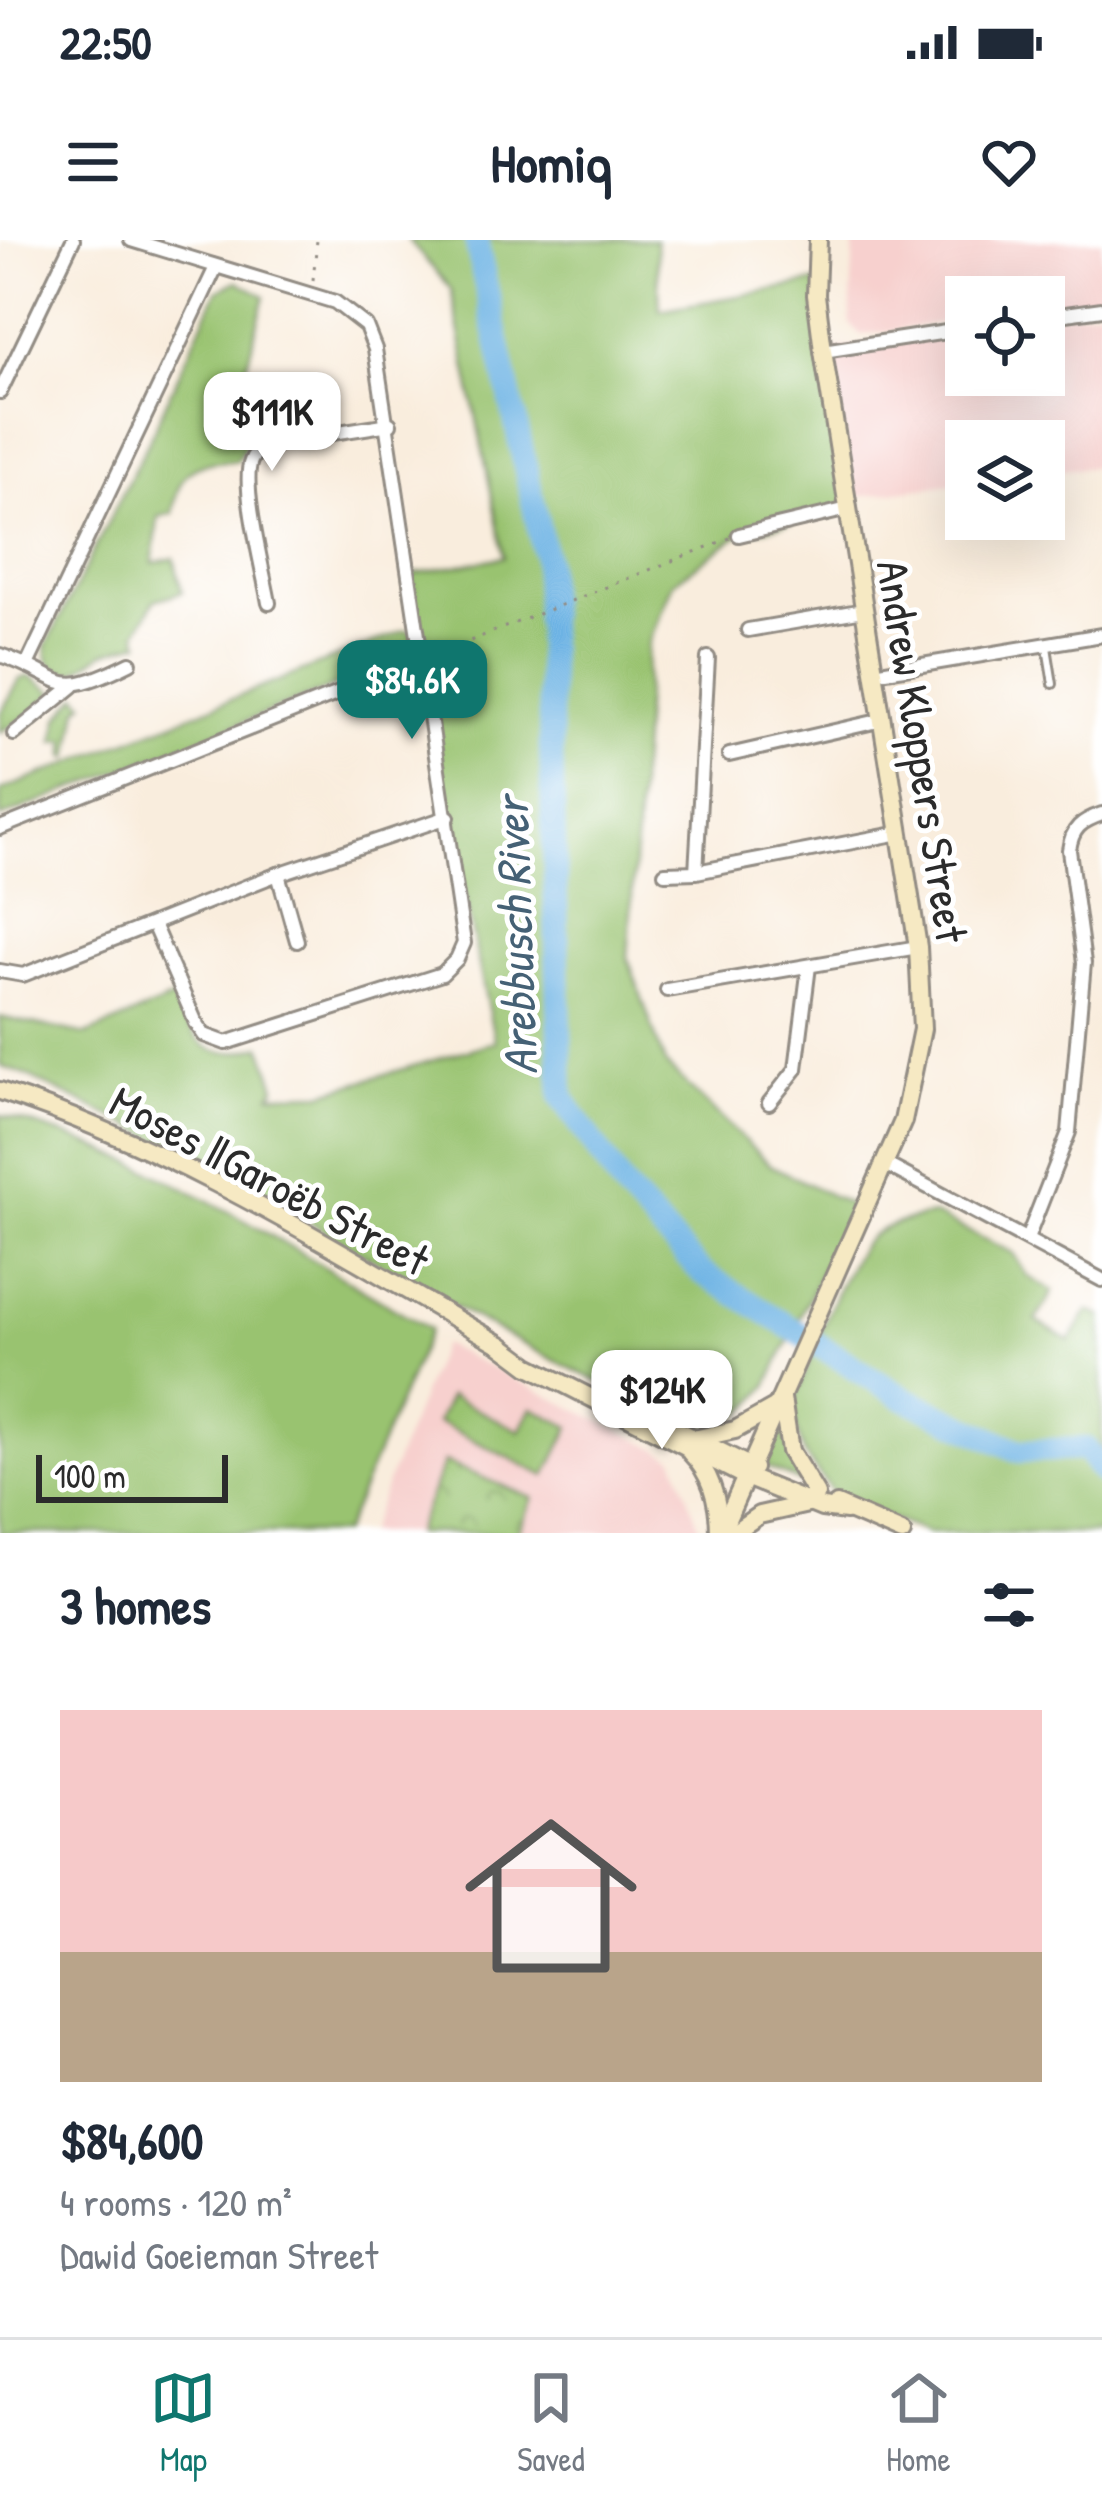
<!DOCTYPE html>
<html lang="en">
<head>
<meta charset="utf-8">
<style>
	:root { --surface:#fff; --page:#f2f2f3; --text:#1f2937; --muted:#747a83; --line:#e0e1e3; --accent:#0f766e }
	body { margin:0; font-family:"Patrick Hand",sans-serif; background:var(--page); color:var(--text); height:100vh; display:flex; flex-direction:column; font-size:45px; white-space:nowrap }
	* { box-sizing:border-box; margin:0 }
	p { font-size:39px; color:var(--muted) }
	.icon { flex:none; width:66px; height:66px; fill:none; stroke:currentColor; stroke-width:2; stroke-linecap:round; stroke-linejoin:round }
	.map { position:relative; height:1293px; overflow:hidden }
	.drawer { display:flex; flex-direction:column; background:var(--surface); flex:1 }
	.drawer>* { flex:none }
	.tools { position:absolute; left:945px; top:36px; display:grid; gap:24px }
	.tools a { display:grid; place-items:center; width:120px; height:120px; border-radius:0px; background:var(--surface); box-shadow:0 12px 48px #0002; font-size:60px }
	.scale { position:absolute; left:36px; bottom:30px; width:192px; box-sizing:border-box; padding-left:12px; border:6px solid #2b2b2b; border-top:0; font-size:33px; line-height:42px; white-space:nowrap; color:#2b2b2b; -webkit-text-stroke:9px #fff; paint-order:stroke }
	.price { position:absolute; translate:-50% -102px; padding:0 27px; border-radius:24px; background:#fff; color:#222; font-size:39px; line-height:78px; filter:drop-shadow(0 3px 6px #0008) }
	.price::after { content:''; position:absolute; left:50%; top:72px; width:36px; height:27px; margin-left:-18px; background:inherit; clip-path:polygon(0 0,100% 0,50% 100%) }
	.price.current { background:var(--accent); color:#fff }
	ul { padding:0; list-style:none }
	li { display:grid; align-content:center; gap:24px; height:636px; padding:0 60px }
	li span { display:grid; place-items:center; height:372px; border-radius:0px; color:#555 }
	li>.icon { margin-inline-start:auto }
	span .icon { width:216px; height:216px; fill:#fffc; stroke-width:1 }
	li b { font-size:51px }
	h2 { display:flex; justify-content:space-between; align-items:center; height:144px; padding:0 60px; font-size:51px }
	.status { display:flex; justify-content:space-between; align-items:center; height:84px; padding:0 60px; background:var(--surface); direction:ltr }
	.status svg { height:33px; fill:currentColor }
	header { display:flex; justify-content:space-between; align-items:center; height:156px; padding:0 60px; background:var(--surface); font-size:54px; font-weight:700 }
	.tab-bar { display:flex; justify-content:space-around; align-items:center; height:168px; border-top:3px solid var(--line); background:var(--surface); font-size:33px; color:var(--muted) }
	.tab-bar a { display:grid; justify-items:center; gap:6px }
	.tab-bar .current { color:var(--accent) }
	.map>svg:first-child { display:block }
</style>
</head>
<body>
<div class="status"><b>22:50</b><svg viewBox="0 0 49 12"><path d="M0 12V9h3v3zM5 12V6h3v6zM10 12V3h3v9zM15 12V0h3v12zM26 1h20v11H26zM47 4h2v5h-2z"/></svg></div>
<header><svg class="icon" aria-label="menu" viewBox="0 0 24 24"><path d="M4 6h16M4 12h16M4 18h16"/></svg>Homiq<svg class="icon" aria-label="heart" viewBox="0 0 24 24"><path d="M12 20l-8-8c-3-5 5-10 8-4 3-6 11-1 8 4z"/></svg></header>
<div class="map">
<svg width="1102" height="1293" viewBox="0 0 1102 1293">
	<defs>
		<pattern id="park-crowns" width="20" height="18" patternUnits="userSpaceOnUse" patternTransform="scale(3)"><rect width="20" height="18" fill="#99c370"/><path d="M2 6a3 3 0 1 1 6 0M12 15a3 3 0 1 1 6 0" fill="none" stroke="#7d9f5c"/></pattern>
	</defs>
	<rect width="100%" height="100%" fill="#fff"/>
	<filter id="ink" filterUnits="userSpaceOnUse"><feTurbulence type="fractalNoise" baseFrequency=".00833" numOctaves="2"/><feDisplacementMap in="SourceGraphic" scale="24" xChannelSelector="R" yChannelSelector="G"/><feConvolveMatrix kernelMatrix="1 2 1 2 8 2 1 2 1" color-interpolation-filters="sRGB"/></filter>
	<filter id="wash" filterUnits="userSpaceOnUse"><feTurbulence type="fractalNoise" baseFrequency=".004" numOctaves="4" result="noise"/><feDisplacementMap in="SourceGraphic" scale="48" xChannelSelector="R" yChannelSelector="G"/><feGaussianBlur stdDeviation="2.7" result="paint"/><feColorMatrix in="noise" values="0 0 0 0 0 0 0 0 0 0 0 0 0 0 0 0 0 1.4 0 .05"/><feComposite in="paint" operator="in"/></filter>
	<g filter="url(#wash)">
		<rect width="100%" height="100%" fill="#f9eddd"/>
		<!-- built -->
		<g fill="#f7d0ce">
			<polygon points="854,0 1102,0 1102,58 1044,67 1044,57 966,57 966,79 861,95 850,83"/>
			<polygon points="1102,69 1102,226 1044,232 1044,201 966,201 966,242 846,258 823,111 966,89 966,135 1044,135 1044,77"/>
			<polygon points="442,1104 674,1217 701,1293 367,1293"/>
		</g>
		<!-- grass -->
		<g fill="#99c370" stroke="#62774e" stroke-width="3">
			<path d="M408 0H656L660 70 816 42 848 269 739 295 673 342 648 405 628 718 665 824 770 925 852 966 767 1147C751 1166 735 1186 708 1184 673 1183 638 1160 606 1145 481 1088 366 1013 247 946 175 905 99 872 26 835L0 826V777L86 795 174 758C198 805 205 823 262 806L276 847 271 854 322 853 495 802 448 577 412 334 504 317 451 49Z"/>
			<path d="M237 41 265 56 245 131 247 140 241 147 249 200 236 221C193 221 178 230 173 273L158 277 153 323 174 318 182 352 155 360 137 392 140 402 105 412 74 433C54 431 46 426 46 406L148 202 217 51Z"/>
			<polygon points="406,390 413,393 413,406 398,421 0,578 0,551"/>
			<polygon points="30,436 54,452 30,475 0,492 0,474 20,439"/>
			<polygon points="78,455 85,463 79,468 70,518 66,517 66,500 54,502 59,478"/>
			<path d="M0 875C155 915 293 1011 430 1089L343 1293H0Z"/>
			<path d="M934 975 1013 1013 1027 1036 1053 1051 1036 1081 1070 1101 1088 1071 1102 1076V1293H927L853 1264 832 1252 805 1216 796 1188 794 1163C809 1126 844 1016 873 995 890 983 913 978 934 975Z"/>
			<polygon points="450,1156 520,1191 532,1168 570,1187 546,1236 437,1182"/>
			<polygon points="781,1188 804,1244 765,1226"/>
		</g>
		<!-- park -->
		<polygon fill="url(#park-crowns)" stroke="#62774e" stroke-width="3" points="444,1222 533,1258 518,1293 415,1293"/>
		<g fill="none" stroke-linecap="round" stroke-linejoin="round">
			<!-- river -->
			<polyline stroke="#6db3e4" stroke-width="24" points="476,0 545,317 562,857 624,949 701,1032 904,1158 1019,1211 1086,1209 1102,1232"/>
		</g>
	</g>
	<g filter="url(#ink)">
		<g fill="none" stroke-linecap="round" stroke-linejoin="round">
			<defs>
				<polyline id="lane" points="1047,407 1053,444"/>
				<g id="street">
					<polyline points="131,0 335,62 366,86 375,109 464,703 457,719 442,734 226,803 204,795 196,783 153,684"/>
					<polyline points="1044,77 1102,69"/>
					<polyline points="823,111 966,89"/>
					<polyline points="0,152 73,0"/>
					<polyline points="739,295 848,269"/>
					<path d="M269 363C264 334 241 245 251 221 256 208 268 204 281 201L390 184"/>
					<polyline points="748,390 864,370"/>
					<path d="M0 415C69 438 52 462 130 423"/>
					<polyline points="27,425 216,27"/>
					<polyline points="874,433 1102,395"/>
					<polyline points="14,494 73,446"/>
					<polyline points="729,515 883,480"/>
					<polyline points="0,588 424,419"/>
					<polyline points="696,632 708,418"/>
					<polyline points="665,633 696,632 900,593"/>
					<polyline points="278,634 297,701"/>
					<polyline points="0,731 23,735 278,634 448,577"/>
					<polyline points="667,750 918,707"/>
					<polyline points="769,863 796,829 809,726"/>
					<polyline points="885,924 1102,1040"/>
					<path d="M1027 999 1069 892 1084 723 1069 610C1072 588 1081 581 1102 574"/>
				</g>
				<g id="secondary">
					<path d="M0 851C179 909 339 1012 501 1105L529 1126 746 1237 822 1268 846 1271"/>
					<polyline points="782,1158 790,1211 816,1254"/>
					<polyline points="669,1186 753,1228"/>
					<polyline points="698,1198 735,1190 778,1166"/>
					<path d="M690 1212C712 1234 719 1262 719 1292"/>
					<polyline points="837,1265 902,1293"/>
					<polyline points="721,1293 903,881 922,789 918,707 823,111 816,55 818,0"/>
					<polyline points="733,1293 759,1275 808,1264"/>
				</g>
			</defs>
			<!-- lane casing -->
			<use href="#lane" stroke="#928c84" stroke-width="12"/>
			<!-- street casing -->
			<use href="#street" stroke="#928c84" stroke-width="18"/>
			<!-- secondary casing -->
			<use href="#secondary" stroke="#928c84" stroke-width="22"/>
			<!-- path -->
			<g stroke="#928c84" stroke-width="3" stroke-dasharray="3 9" stroke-linecap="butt">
				<polyline points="313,40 317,0"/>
				<polyline points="437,414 730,298"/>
			</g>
			<!-- lane -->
			<use href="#lane" stroke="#fff" stroke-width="6"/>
			<!-- street -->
			<use href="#street" stroke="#fff" stroke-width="12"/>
			<!-- secondary -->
			<use href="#secondary" stroke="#f6e9c3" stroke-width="16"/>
		</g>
	</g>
	<g text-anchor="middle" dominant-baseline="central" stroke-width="10" stroke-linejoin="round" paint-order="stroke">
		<!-- street labels -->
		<g font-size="45" fill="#2b2b2b" stroke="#fff">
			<text transform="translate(923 511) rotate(81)">Andrew Kloppers Street</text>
			<text transform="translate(270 940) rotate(28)">Moses ǁGaroëb Street</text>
		</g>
		<!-- water labels -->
		<g font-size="48" font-style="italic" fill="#456175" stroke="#fff">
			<text transform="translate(515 696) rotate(-92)">Arebbusch River</text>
		</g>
	</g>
</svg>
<div class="tools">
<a><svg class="icon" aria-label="locate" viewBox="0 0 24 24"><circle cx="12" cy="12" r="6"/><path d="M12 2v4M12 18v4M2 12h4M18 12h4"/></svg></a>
<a><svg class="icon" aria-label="layers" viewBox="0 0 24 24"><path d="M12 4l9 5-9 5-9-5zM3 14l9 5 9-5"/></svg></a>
</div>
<div class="scale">100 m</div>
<b class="price" style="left:272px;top:234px">$111K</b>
<b class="price current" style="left:412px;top:502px">$84.6K</b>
<b class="price" style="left:662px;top:1212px">$124K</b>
</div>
<section class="drawer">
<h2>3 homes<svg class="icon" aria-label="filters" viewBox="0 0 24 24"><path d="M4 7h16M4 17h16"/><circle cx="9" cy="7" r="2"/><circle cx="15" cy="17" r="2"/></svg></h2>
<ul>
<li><span style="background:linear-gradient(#f6c9c9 65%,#b9a48a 0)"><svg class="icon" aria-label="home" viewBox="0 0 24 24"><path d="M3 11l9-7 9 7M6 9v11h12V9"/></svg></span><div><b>$84,600</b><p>4 rooms · 120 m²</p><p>Dawid Goeieman Street</p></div></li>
</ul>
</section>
<nav class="tab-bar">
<a class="current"><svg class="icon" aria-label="map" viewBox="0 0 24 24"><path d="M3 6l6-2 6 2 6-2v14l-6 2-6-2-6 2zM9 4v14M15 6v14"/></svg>Map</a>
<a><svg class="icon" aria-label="saved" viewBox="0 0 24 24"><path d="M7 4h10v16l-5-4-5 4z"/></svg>Saved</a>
<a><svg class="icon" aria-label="home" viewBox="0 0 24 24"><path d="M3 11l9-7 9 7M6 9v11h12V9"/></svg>Home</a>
</nav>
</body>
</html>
